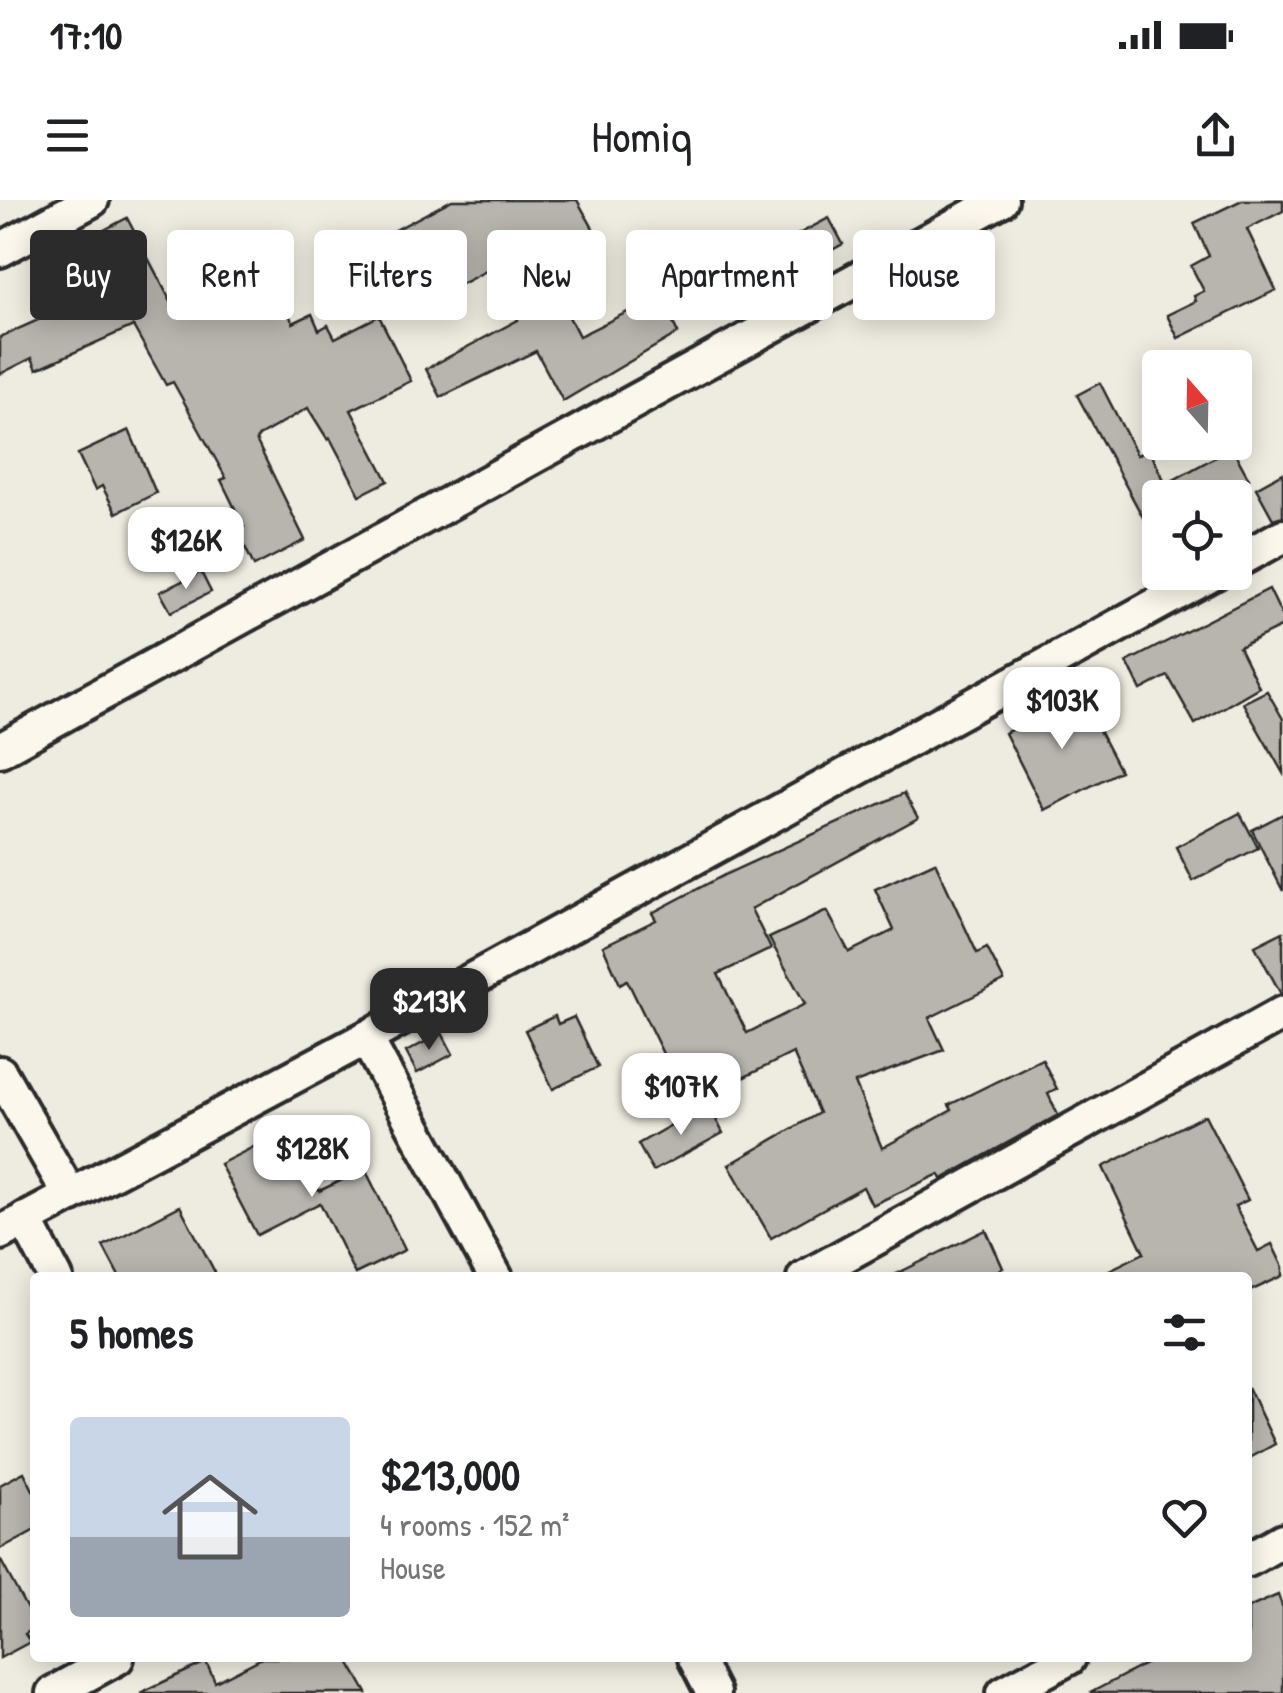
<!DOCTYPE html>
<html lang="en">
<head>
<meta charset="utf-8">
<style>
	:root { --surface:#fff; --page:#f6f6f6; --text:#202124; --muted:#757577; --accent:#2b2b2b }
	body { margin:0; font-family:"Patrick Hand",sans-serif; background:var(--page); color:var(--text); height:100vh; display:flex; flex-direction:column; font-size:38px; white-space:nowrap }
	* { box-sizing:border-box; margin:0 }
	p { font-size:32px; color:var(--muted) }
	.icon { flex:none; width:55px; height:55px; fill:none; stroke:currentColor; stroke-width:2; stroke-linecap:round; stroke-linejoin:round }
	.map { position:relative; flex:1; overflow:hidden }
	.panel { position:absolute; left:30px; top:1072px; width:1222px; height:390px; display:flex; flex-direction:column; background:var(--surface); border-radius:10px; box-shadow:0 5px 25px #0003 }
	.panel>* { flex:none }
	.top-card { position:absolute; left:30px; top:30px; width:1225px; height:90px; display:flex; gap:20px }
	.needle { width:65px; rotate:340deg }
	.tools { position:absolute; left:1142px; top:150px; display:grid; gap:20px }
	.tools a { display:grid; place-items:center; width:110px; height:110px; border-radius:10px; background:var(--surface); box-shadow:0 5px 25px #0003; font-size:50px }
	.price { position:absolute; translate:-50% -85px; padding:0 22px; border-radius:20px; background:#fff; color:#222; font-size:32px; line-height:65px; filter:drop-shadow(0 2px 5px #0008) }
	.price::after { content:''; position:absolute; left:50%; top:60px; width:30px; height:22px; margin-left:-15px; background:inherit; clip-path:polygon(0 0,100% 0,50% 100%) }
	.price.on { background:var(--accent); color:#fff }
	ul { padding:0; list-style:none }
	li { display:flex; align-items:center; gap:30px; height:250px; padding:0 40px }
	li span { display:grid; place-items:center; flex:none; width:280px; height:200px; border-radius:10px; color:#555 }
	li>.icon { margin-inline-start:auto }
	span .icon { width:120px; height:120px; fill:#fffc; stroke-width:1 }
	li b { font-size:42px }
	h2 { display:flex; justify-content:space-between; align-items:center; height:120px; padding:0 40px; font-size:42px }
	.pill { padding:0 35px; border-radius:10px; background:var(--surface); box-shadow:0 5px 25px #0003; font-size:35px; line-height:90px }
	.pill.on { background:var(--accent); color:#fff }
	.status { display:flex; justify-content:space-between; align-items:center; height:70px; padding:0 50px; background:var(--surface); direction:ltr }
	.status svg { height:28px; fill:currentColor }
	header { display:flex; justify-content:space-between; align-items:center; height:130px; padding:0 40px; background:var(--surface); font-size:45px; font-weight:600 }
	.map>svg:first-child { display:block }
</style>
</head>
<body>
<div class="status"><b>17:10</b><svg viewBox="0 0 49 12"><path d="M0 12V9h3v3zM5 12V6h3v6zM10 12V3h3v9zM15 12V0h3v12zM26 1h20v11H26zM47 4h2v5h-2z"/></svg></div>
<header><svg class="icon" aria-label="menu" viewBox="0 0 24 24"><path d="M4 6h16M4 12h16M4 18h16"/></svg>Homiq<svg class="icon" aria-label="share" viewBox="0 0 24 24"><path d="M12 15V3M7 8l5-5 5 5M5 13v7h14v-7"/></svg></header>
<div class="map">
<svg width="1283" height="1493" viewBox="0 0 1283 1493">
	<rect width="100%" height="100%" fill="#eeebe0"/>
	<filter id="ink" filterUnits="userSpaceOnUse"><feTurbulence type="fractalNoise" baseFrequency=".01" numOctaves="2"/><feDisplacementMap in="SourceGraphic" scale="20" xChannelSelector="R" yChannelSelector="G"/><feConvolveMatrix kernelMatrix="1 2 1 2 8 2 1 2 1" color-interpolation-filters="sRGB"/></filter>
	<g filter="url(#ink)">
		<!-- building -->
		<g fill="#b8b5ae" stroke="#2b2b2b" stroke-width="2.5">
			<polygon points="452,0 577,0 604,48 551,73 554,78 550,80 579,136 660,96 678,133 563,201 536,151 441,197 426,169 518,120 490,69 425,103 421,95 385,114 354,52"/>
			<polygon points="1242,0 1283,0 1283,11 1247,29 1276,90 1178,138 1167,115 1196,101 1194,96 1204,91 1191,66 1209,56 1194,23"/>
			<polygon points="127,18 178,115 268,71 293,123 312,114 319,130 328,125 335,138 379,116 411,181 351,210 388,281 360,295 330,238 328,240 308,208 259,236 256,240 305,340 254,366 237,330 244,327 221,280 226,278 173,182 166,185 133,126 37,169 32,158 0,174 0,137 114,86 89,38"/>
			<polygon points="829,18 843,44 745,97 731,70"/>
			<polygon points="1100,183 1137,255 1149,249 1166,284 1232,248 1249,279 1215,298 1160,298 1160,349 1077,195"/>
			<polygon points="129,230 156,293 116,313 102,286 95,290 78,254"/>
			<polygon points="1283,273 1283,316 1273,319 1256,288"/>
			<polygon points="201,372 211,392 171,412 160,392"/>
			<polygon points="1269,389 1283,418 1283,426 1239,447 1259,487 1195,524 1168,476 1141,490 1127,462"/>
			<polygon points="1267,491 1283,519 1283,573 1243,503"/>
			<polygon points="1080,494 1120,571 1044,610 1005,533"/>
			<polygon points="904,593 918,618 751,709 771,749 718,774 747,833 805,804 769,738 827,711 849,752 894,730 875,689 935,662 977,753 987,748 1004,781 929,818 944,850 855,883 882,948 952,910 949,905 1042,859 1057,889 1048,894 1058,915 942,979 939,974 872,1005 863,987 771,1038 729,965 819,913 793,853 688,905 627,780 620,784 603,746 656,720 652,713 726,674"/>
			<polygon points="1240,613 1258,648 1193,681 1176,647"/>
			<polygon points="1283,614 1283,691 1252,630"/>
			<polygon points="1283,732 1283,793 1281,794 1255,746"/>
			<polygon points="555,816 558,824 574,817 598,867 553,889 525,830"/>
			<polygon points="442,833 453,854 417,873 406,852"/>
			<polygon points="708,904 723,933 653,971 638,944"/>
			<polygon points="1205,915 1248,1000 1235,1006 1258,1051 1272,1044 1283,1067 1283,1076 1248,1092 1248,1078 1093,1078 1144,1053 1103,967"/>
			<polygon points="289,929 319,991 365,969 405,1050 355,1074 320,1003 257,1035 220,964"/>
			<polygon points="180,1006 218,1078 120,1078 103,1046"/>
			<polygon points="986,1030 1003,1068 983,1078 888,1078"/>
			<polygon points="1248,1187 1275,1244 1248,1259"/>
			<polygon points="24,1272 35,1294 35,1330 0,1349 0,1285"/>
			<polygon points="0,1359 35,1424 35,1428 25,1434 30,1442 0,1458"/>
			<polygon points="1278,1395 1283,1408 1283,1493 1090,1493 1157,1458 1248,1458 1248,1408"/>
			<polygon points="262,1458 347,1458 367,1493 140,1493 206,1462 215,1482"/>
		</g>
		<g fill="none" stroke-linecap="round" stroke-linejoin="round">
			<defs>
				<g id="minor">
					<polyline points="0,50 92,0"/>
					<polyline points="1235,362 1283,336"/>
					<polyline points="0,550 1001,0"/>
					<polyline points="366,838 496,1078"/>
					<polyline points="0,873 70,995"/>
					<polyline points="25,1019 56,1078"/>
					<polyline points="0,1033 366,838 1216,372"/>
					<polyline points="804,1078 1283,813"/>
					<polyline points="1248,1360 1283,1340"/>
					<polyline points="695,1458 713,1493"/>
					<polyline points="53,1493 117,1458"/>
					<polyline points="1004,1493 1069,1458"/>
				</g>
			</defs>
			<!-- minor casing -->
			<use href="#minor" stroke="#2b2b2b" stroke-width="40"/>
			<!-- minor -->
			<use href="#minor" stroke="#fbf7ec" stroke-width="32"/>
		</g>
	</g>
</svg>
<div class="tools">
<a><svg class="needle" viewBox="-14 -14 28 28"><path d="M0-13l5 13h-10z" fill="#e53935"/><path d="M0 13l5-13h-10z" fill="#757577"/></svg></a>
<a><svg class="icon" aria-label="locate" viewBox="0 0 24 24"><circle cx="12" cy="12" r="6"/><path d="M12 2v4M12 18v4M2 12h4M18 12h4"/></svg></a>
</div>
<b class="price" style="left:186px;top:392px">$126K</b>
<b class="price" style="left:1062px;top:552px">$103K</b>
<b class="price on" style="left:429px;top:853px">$213K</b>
<b class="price" style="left:681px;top:938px">$107K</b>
<b class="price" style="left:312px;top:1000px">$128K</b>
<div class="top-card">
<a class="pill on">Buy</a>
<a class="pill">Rent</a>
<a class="pill">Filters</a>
<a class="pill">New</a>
<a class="pill">Apartment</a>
<a class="pill">House</a>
</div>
<section class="panel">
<h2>5 homes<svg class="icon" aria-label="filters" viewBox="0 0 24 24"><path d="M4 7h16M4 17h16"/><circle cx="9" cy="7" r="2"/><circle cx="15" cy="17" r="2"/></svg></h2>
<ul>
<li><span style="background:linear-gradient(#c9d6e8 60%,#9aa5b1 0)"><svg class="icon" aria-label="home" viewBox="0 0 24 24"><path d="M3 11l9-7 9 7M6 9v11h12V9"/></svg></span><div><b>$213,000</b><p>4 rooms · 152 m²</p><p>House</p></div><svg class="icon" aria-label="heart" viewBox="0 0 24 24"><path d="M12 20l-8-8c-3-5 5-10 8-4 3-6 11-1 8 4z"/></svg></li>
</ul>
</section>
</div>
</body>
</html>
